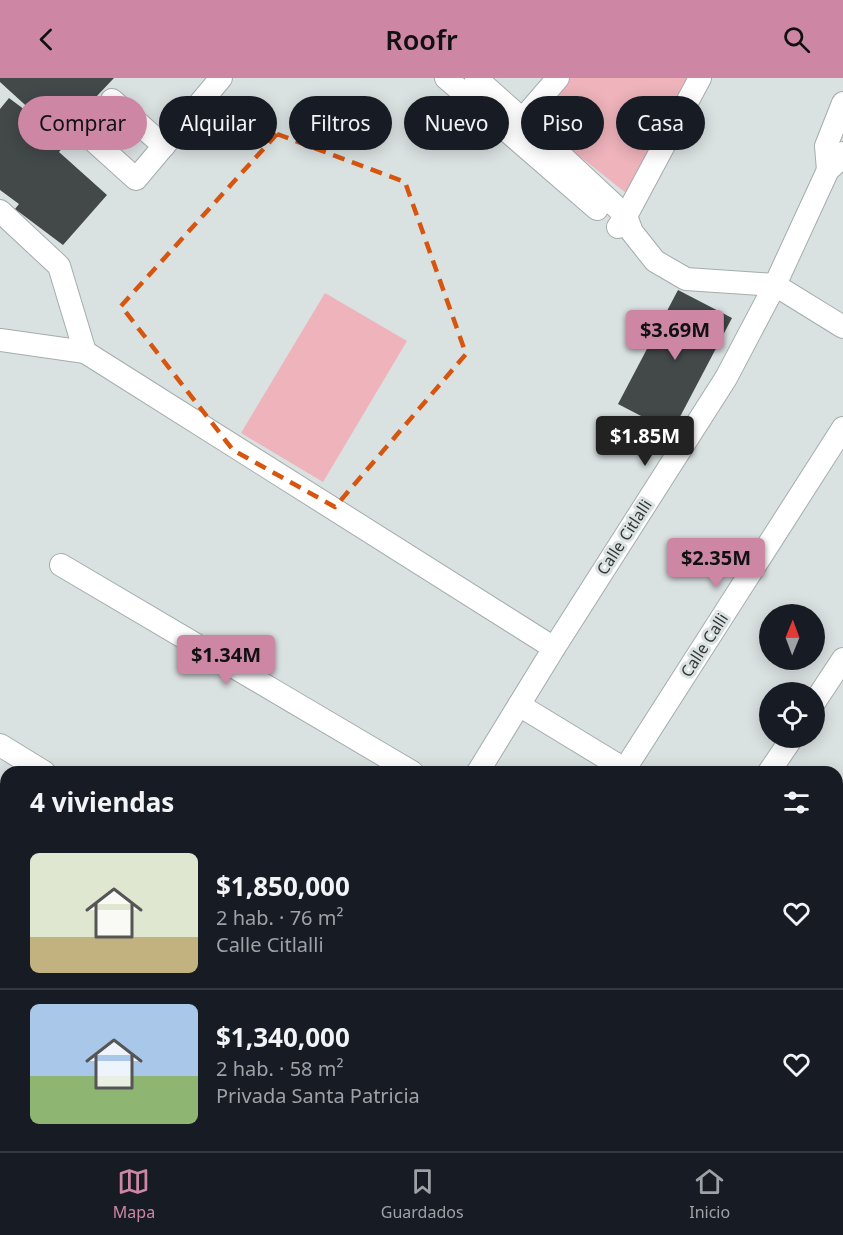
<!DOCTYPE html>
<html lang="es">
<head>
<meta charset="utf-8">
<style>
	:root { --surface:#171b24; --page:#20242c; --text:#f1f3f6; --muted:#9ea1a6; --line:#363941; --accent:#cd87a4 }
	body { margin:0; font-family:"Noto Sans",sans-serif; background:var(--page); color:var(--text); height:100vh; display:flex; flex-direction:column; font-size:22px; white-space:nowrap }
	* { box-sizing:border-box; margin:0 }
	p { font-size:20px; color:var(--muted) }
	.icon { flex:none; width:33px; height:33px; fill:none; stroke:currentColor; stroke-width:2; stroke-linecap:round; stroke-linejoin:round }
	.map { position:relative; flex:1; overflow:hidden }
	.drawer { position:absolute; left:0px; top:688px; width:843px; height:386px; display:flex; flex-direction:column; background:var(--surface); border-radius:18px 18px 0 0; box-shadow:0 3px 15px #0003 }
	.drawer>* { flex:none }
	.hud { position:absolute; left:18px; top:18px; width:807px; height:54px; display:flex; gap:12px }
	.needle { width:39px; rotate:1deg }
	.fabs { position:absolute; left:759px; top:526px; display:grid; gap:12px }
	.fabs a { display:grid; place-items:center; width:66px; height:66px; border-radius:50%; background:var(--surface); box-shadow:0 3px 15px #0003; font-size:30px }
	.price { position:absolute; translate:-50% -51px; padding:0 14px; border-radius:6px; background:var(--accent); color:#111; font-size:20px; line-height:39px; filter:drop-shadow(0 2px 3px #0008) }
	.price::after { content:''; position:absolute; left:50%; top:36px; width:18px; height:14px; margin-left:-9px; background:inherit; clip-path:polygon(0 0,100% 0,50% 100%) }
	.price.selected { background:#222; color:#fff }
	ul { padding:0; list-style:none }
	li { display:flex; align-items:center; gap:18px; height:150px; padding:0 30px }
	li+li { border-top:2px solid var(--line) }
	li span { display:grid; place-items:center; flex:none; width:168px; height:120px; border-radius:9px; color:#555 }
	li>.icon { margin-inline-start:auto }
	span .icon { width:72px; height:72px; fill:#fffc; stroke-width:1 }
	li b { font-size:26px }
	h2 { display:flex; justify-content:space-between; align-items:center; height:72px; padding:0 30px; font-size:26px }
	.tag { padding:0 21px; border-radius:27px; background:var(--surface); box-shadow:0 3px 15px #0003; font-size:21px; line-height:54px }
	.tag.selected { background:var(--accent); color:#111 }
	header { display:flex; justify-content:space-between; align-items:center; height:78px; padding:0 30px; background:var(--accent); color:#111; font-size:27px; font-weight:600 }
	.menu { display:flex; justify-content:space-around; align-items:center; height:84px; border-top:2px solid var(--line); background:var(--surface); font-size:16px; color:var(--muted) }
	.menu a { display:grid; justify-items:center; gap:3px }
	.menu .selected { color:var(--accent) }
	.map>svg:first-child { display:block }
</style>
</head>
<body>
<header><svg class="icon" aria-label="back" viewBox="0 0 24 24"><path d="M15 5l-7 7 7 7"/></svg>Roofr<svg class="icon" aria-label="search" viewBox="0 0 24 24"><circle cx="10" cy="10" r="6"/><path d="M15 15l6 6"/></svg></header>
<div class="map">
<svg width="843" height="1073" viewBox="0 0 843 1073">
	<rect width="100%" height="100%" fill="#dae1e1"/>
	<!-- green -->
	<g fill="#eeb3bb">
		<polygon points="570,0 687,0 626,115 534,42"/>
		<polygon points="325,215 407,263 323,404 241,355"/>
		<polygon points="396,1068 672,1068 669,1073 393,1073"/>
	</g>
	<!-- building -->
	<g fill="#434848">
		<polygon points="0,0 114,0 59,58 67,64 59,74 107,117 63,167 15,131 19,126 0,112 0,31 9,20 57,56 0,4"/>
		<polygon points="678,212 732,240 672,354 618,326"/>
	</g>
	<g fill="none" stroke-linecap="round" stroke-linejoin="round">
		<defs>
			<g id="minor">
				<polyline points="446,0 597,131"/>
				<polyline points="476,0 522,41 626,138 632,154 655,183 686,201 775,207 843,249"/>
				<polyline points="112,22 164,68"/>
				<polyline points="514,51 558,0"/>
				<polyline points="85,55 136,101 221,0"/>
				<polyline points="828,92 826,68 843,25"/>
				<polyline points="0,133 59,188 85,274"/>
				<polyline points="618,149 626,138 700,0"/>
				<polyline points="0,262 85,274 554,570"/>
				<polyline points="61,487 412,694"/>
				<polyline points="814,625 843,581"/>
				<polyline points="519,627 629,694"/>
				<polyline points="0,667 44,694"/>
				<polyline points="478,694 554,570 726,300 775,207 828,92 838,83 843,75"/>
				<polyline points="623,694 843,350"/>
				<polyline points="769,694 792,660"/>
				<polyline points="837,827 843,818"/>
				<polyline points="0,1014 6,1018"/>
				<polyline points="837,1052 843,1042"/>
				<polyline points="91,1068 100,1073"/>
				<polyline points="350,1068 358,1073"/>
				<polyline points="209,1073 213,1068"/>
				<polyline points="251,1073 254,1068"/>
				<polyline points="387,1073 390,1068"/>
				<polyline points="676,1073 679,1068"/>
				<polyline points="824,1073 827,1068"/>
			</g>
		</defs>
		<!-- minor casing -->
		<use href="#minor" stroke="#a5acac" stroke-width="24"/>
		<!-- minor -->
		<use href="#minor" stroke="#fff" stroke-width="22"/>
	</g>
	<!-- marked area -->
	<path fill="none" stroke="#d65610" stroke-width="4.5" stroke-dasharray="12 8" stroke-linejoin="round" d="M277 56 405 104 466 276 335 429 233 372 121 228Z"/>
	<g text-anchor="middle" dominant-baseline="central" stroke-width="6" stroke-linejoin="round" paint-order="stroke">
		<!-- street labels -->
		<g font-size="16" fill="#333636" stroke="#dae1e1">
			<text transform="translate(624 459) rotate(-57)">Calle Citlalli</text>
			<text transform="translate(704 567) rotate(-57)">Calle Calli</text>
		</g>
	</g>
</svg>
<div class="fabs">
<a><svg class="needle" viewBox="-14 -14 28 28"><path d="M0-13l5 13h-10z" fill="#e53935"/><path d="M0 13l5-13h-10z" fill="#9ea1a6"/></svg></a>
<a><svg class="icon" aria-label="locate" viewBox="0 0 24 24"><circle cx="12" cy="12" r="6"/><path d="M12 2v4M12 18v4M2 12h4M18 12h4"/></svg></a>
</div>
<b class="price" style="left:675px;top:283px">$3.69M</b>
<b class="price selected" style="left:645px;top:389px">$1.85M</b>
<b class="price" style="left:716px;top:511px">$2.35M</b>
<b class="price" style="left:226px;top:608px">$1.34M</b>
<div class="hud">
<a class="tag selected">Comprar</a>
<a class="tag">Alquilar</a>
<a class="tag">Filtros</a>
<a class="tag">Nuevo</a>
<a class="tag">Piso</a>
<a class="tag">Casa</a>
</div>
<section class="drawer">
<h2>4 viviendas<svg class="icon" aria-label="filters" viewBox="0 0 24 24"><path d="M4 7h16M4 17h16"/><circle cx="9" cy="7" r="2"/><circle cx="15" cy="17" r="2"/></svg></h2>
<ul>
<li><span style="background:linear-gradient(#dfe7d0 70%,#c2b280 0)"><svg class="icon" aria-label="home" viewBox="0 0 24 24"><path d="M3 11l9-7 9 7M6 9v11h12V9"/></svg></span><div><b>$1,850,000</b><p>2 hab. · 76 m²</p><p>Calle Citlalli</p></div><svg class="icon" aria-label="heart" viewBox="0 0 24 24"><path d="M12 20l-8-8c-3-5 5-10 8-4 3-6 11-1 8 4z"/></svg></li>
<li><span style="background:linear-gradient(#a9c7e8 60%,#8fb573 0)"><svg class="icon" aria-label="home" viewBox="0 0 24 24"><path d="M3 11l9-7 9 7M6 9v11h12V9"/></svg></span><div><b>$1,340,000</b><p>2 hab. · 58 m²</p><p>Privada Santa Patricia</p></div><svg class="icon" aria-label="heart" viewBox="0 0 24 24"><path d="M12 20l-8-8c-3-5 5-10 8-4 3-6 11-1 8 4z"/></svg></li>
</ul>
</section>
</div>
<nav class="menu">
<a class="selected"><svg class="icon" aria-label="map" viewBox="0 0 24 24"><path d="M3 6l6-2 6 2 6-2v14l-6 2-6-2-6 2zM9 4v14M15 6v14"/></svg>Mapa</a>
<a><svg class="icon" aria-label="saved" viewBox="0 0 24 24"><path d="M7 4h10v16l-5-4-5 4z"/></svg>Guardados</a>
<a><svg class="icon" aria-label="home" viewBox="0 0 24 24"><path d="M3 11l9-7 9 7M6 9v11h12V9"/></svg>Inicio</a>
</nav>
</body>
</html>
